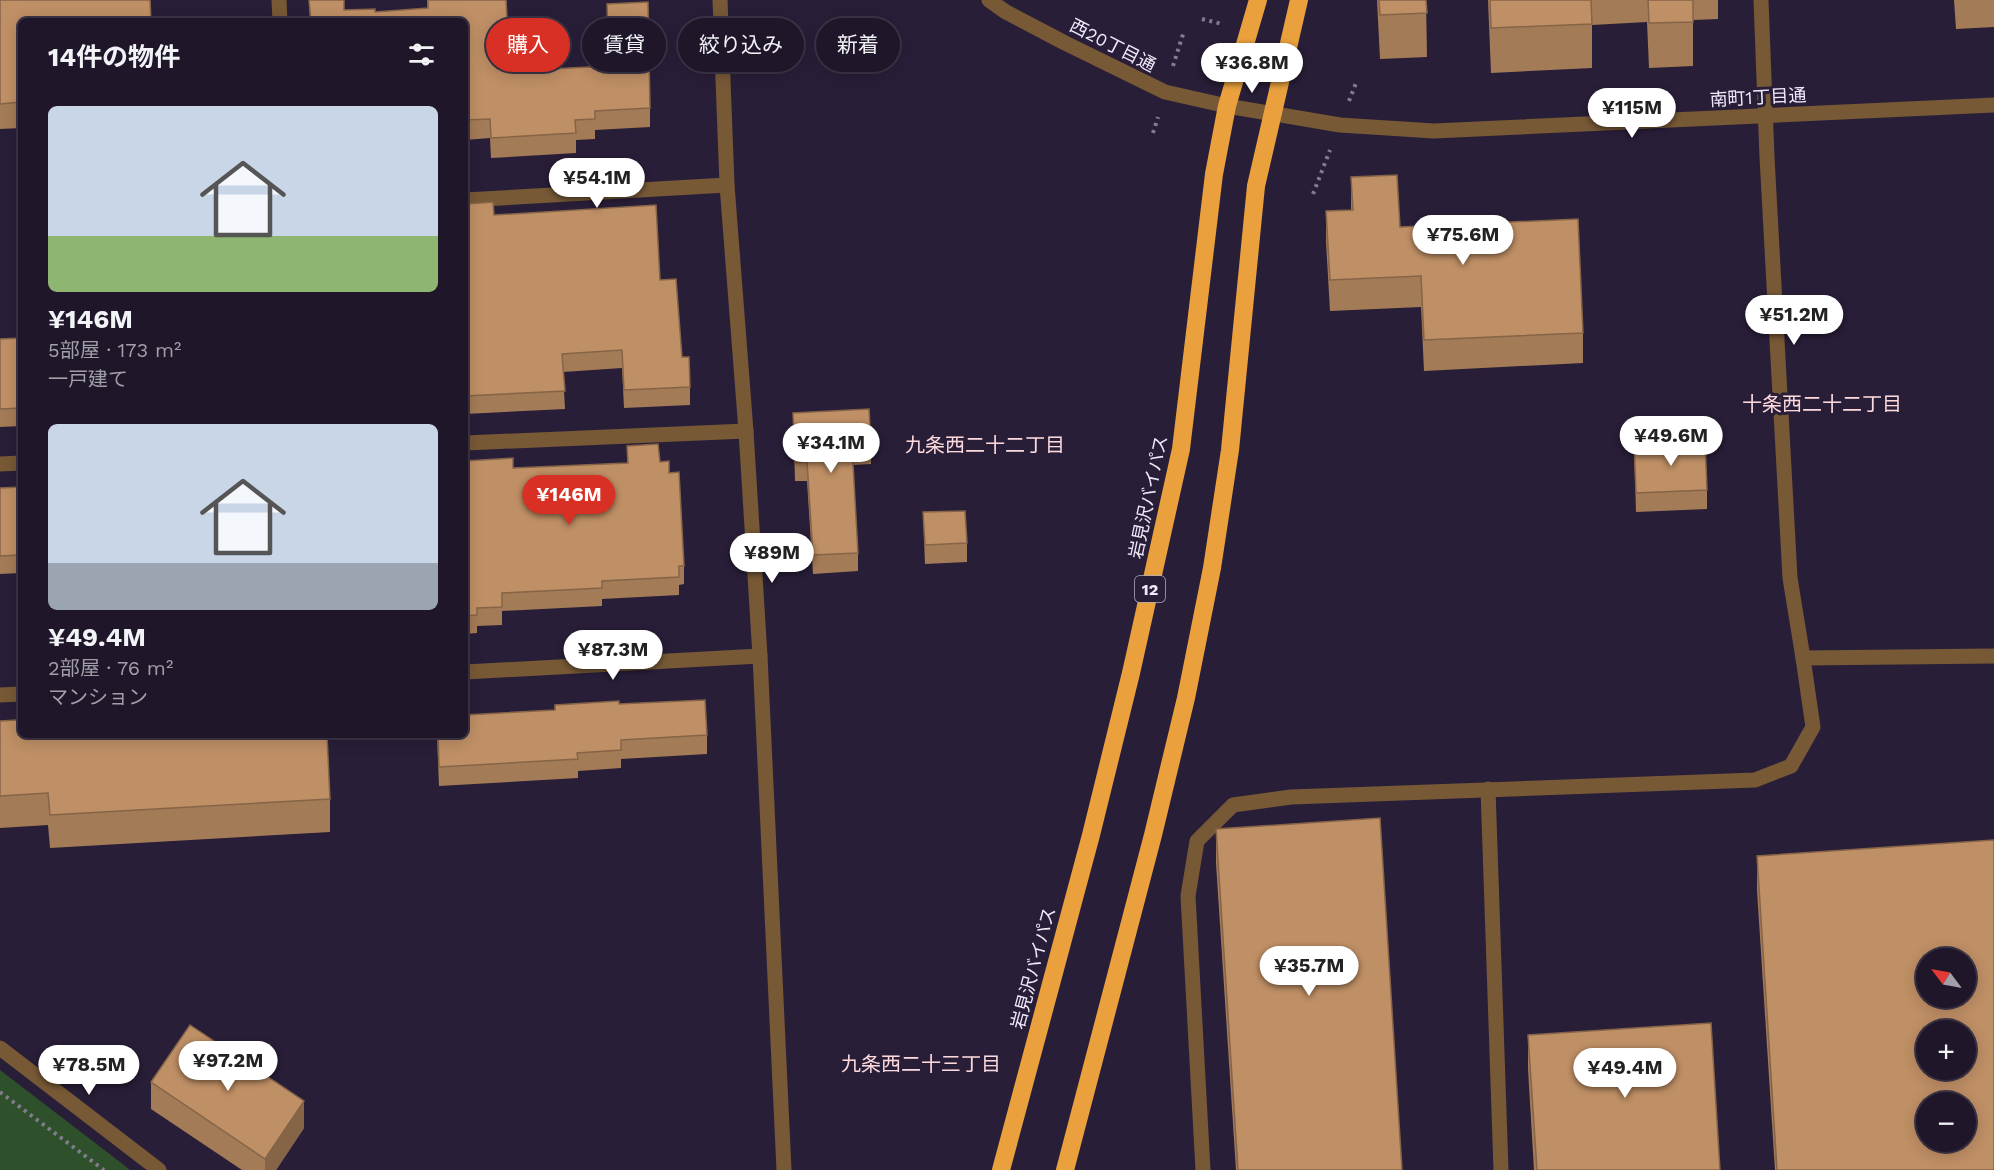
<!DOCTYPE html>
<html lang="ja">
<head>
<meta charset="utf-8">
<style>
	:root { --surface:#1f162a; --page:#271f32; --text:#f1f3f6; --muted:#a19fa8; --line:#3c3547; --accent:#d93025 }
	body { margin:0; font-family:"Work Sans","Noto Sans JP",sans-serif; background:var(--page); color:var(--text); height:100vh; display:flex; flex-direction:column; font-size:22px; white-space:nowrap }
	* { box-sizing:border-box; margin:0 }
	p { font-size:20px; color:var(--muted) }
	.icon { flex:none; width:33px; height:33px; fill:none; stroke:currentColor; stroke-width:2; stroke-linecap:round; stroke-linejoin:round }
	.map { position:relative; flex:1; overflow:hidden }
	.details { position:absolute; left:18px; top:18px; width:450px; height:720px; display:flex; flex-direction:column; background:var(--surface); border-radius:9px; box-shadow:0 3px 15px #0003,0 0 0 2px var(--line) }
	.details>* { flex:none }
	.hud { position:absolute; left:486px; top:18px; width:570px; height:54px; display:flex; gap:12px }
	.needle { width:39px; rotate:302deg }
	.buttons { position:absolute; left:1916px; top:948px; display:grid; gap:12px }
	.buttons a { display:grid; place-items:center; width:60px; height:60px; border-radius:50%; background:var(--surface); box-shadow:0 3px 15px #0003,0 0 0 2px var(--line); font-size:30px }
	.price { position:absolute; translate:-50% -51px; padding:0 14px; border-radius:21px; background:#fff; color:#222; font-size:20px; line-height:39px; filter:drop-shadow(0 2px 3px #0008) }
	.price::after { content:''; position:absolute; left:50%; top:36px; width:18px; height:14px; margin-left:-9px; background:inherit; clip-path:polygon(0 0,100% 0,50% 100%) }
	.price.selected { background:var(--accent); color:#fff }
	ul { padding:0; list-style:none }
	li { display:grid; align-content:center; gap:12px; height:318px; padding:0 30px }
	li span { display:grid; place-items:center; height:186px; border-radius:9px; color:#555 }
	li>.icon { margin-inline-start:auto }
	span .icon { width:108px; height:108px; fill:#fffc; stroke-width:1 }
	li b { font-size:26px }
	h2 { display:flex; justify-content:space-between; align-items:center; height:72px; padding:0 30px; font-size:26px }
	.pill { padding:0 21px; border-radius:27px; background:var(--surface); box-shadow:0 3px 15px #0003,0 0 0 2px var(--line); font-size:21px; line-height:54px }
	.pill.selected { background:var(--accent); color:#fff }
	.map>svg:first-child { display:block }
</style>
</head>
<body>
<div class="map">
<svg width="1994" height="1170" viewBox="0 0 1994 1170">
	<rect width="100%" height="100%" fill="#291e38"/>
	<!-- green -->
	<polygon fill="#2e512b" points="0,1070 120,1162 130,1170 0,1170"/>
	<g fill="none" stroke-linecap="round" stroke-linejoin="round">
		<!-- path -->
		<g stroke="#857c92" stroke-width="4" stroke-dasharray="3 4.5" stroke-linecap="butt">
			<polyline points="1202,19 1222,24"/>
			<polyline points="1173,66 1184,31"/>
			<polyline points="1349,101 1356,83"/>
			<polyline points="1153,133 1158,117"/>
			<polyline points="1313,194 1330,150"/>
			<polyline points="0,1092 104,1170"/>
		</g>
		<!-- minor -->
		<g stroke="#775936" stroke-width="15">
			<polyline points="279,0 280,21"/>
			<polyline points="720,0 727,185 746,431 760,656 784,1170"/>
			<polyline points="989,0 1006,12 1065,43 1165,92 1227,106 1340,125 1434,131 1994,105"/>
			<polyline points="1761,0 1767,157 1790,578 1803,658 1994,656"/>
			<polyline points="465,200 727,185"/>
			<polyline points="465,443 746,431"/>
			<polyline points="0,464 21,463"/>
			<polyline points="465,672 760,656"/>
			<polyline points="0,695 21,694"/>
			<polyline points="1488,789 1501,1170"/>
			<polyline points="0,1048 159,1170"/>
			<polyline points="1203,1170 1188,896 1197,841 1233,805 1291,797 1755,780 1791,766 1813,727 1803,658"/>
		</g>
		<!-- highway -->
		<g stroke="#eaa13d" stroke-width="18">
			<polyline points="1001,1170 1091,835 1131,673 1181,449 1214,174 1227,106 1258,0"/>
			<polyline points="1065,1170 1153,835 1186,698 1212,568 1230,450 1256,186 1299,0"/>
		</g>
	</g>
	<!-- wall -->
	<g fill="#a47b57">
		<polygon points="0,0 21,21 21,128 0,129"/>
		<polygon points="309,0 344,10 375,12 427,8 427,0 506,0 510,71 609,66 607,4 650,108 650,127 595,130 595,139 576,140 576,153 491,158 490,138 465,140 465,21 310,21"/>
		<polygon points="1377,0 1426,0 1427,57 1380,59"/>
		<polygon points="1488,0 1718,0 1718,19 1693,20 1693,66 1649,68 1647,22 1592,25 1592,68 1491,73"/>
		<polygon points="1954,0 1994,0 1994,27 1956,29"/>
		<polygon points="1351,177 1400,227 1583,333 1583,363 1424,371 1421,307 1330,311 1326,242 1326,211 1351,210"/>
		<polygon points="466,204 660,280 690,387 690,405 624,408 622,368 563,372 565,409 465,414"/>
		<polygon points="21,338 21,426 0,427 0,339"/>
		<polygon points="793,413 871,445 871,464 853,465 858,553 858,571 813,574 807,481 795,481"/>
		<polygon points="1634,443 1707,490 1707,509 1636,512"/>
		<polygon points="627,446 660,462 669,473 684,566 684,584 679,585 679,595 602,599 602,606 502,611 502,625 477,626 477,633 465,634 465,461 513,468 627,463"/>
		<polygon points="21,487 20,573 0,574 0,488"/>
		<polygon points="923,512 967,543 967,562 925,564"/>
		<polygon points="619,704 707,735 707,754 621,759 621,768 578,771 578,778 439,786 437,735 465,735 555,710"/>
		<polygon points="0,721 18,735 330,799 330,832 50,848 48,825 0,828"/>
		<polygon points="1216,829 1402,1170 1236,1170 1216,863"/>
		<polygon points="1757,856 1994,1170 1775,1170 1757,890"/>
		<polygon points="1528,1035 1720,1170 1534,1170 1528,1069"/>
		<polygon points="151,1082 304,1128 276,1170 242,1170 151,1109"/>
	</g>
	<!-- shaded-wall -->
	<polygon fill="#866447" points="304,1101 304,1128 276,1170 265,1170 265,1159"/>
	<!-- building -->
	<g fill="#bf8f65" stroke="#866447" stroke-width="1.5" fill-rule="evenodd">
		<polygon points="0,0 150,0 151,21 21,21 21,102 0,104"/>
		<polygon points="309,0 344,0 344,10 375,9 375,12 428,8 428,0 506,0 510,71 609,66 607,4 648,2 650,108 595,111 595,119 575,120 576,133 491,138 490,119 465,120 465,21 311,21"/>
		<polygon points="1379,0 1426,0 1427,13 1380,15"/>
		<polygon points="1490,0 1591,0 1592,24 1491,28"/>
		<polygon points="1648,0 1693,0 1693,22 1649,23"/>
		<polygon points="1397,175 1400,227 1578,219 1583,333 1424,340 1421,276 1330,280 1326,211 1353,210 1351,177"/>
		<polygon points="493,202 494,215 656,205 660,280 676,279 682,357 689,357 690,387 624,390 622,350 562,354 565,391 465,396 465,225 467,225 466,204"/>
		<polygon points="21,338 21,408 0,409 0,339"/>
		<polygon points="869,409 871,445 852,446 858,553 813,555 807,462 795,463 793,413"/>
		<polygon points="1705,440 1707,490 1636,493 1634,443"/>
		<polygon points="658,444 660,462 669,461 669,473 679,472 684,566 679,566 679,577 602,581 602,588 502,593 502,607 477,608 477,615 465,616 465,461 513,458 513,468 628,463 627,446"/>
		<polygon points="21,487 21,534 19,534 20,555 0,556 0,488"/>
		<polygon points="965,511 967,543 925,545 923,512"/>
		<polygon points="705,700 707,735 621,740 621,750 577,753 578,759 439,767 438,735 465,735 465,715 555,710 555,705 619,701 619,704"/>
		<polygon points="17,720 18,735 327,735 330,799 50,815 48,793 0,796 0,721"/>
		<polygon points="1380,818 1402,1170 1238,1170 1216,829"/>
		<path d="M1994 840V1170H1777L1757 856ZM1926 958H1965V998H1926ZM1926 1030H1965V1070H1926ZM1926 1102H1965V1142H1926Z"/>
		<polygon points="1711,1023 1720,1170 1537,1170 1528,1035"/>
		<polygon points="190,1025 304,1101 265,1159 151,1082"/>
	</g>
	<g text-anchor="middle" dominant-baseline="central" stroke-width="6" stroke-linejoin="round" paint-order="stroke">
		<!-- shield labels -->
		<rect fill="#291e38" stroke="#b4acc0" stroke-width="1.5" x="1135" y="576" width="30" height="26" rx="4.5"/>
		<g font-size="16" font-weight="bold" fill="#efe9fa">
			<text x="1150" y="589">12</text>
		</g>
		<!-- street labels -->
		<g font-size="18" fill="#efe9fa" stroke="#291e38">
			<text transform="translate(1113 45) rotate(27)">西20丁目通</text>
			<text transform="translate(1758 97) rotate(-3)">南町1丁目通</text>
			<text transform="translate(1148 497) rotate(-78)">岩見沢バイパス</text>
			<text transform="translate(1033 968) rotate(-75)">岩見沢バイパス</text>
		</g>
		<!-- neighbourhood labels -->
		<g font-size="20" fill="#fcd9dd" stroke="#291e38">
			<text x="1822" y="404">十条西二十二丁目</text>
			<text x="985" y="445">九条西二十二丁目</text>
			<text x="921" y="1064">九条西二十三丁目</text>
		</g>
	</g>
</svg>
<div class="buttons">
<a><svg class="needle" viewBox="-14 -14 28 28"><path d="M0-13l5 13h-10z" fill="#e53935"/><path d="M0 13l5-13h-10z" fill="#a19fa8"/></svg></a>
<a>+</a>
<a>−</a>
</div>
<b class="price" style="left:1252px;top:94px">¥36.8M</b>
<b class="price" style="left:1632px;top:139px">¥115M</b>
<b class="price" style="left:597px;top:209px">¥54.1M</b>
<b class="price" style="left:1463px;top:266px">¥75.6M</b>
<b class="price" style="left:1794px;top:346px">¥51.2M</b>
<b class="price" style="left:1671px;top:467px">¥49.6M</b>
<b class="price" style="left:831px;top:474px">¥34.1M</b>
<b class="price selected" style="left:569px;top:526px">¥146M</b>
<b class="price" style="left:772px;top:584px">¥89M</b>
<b class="price" style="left:613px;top:681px">¥87.3M</b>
<b class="price" style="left:1309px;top:997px">¥35.7M</b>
<b class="price" style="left:228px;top:1092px">¥97.2M</b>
<b class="price" style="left:89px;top:1096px">¥78.5M</b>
<b class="price" style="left:1625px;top:1099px">¥49.4M</b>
<div class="hud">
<a class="pill selected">購入</a>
<a class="pill">賃貸</a>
<a class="pill">絞り込み</a>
<a class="pill">新着</a>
</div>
<section class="details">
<h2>14件の物件<svg class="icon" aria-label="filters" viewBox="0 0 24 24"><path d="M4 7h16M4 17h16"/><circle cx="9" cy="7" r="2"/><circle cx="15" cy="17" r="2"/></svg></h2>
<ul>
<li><span style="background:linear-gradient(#c9d6e8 70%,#8fb573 0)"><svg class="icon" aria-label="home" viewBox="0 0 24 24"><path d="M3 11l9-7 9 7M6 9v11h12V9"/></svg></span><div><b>¥146M</b><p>5部屋 · 173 m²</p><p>一戸建て</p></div></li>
<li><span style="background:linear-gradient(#c9d6e8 75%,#9aa5b1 0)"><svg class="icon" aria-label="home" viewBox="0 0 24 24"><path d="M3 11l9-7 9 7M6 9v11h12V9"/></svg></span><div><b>¥49.4M</b><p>2部屋 · 76 m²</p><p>マンション</p></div></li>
</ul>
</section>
</div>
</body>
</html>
